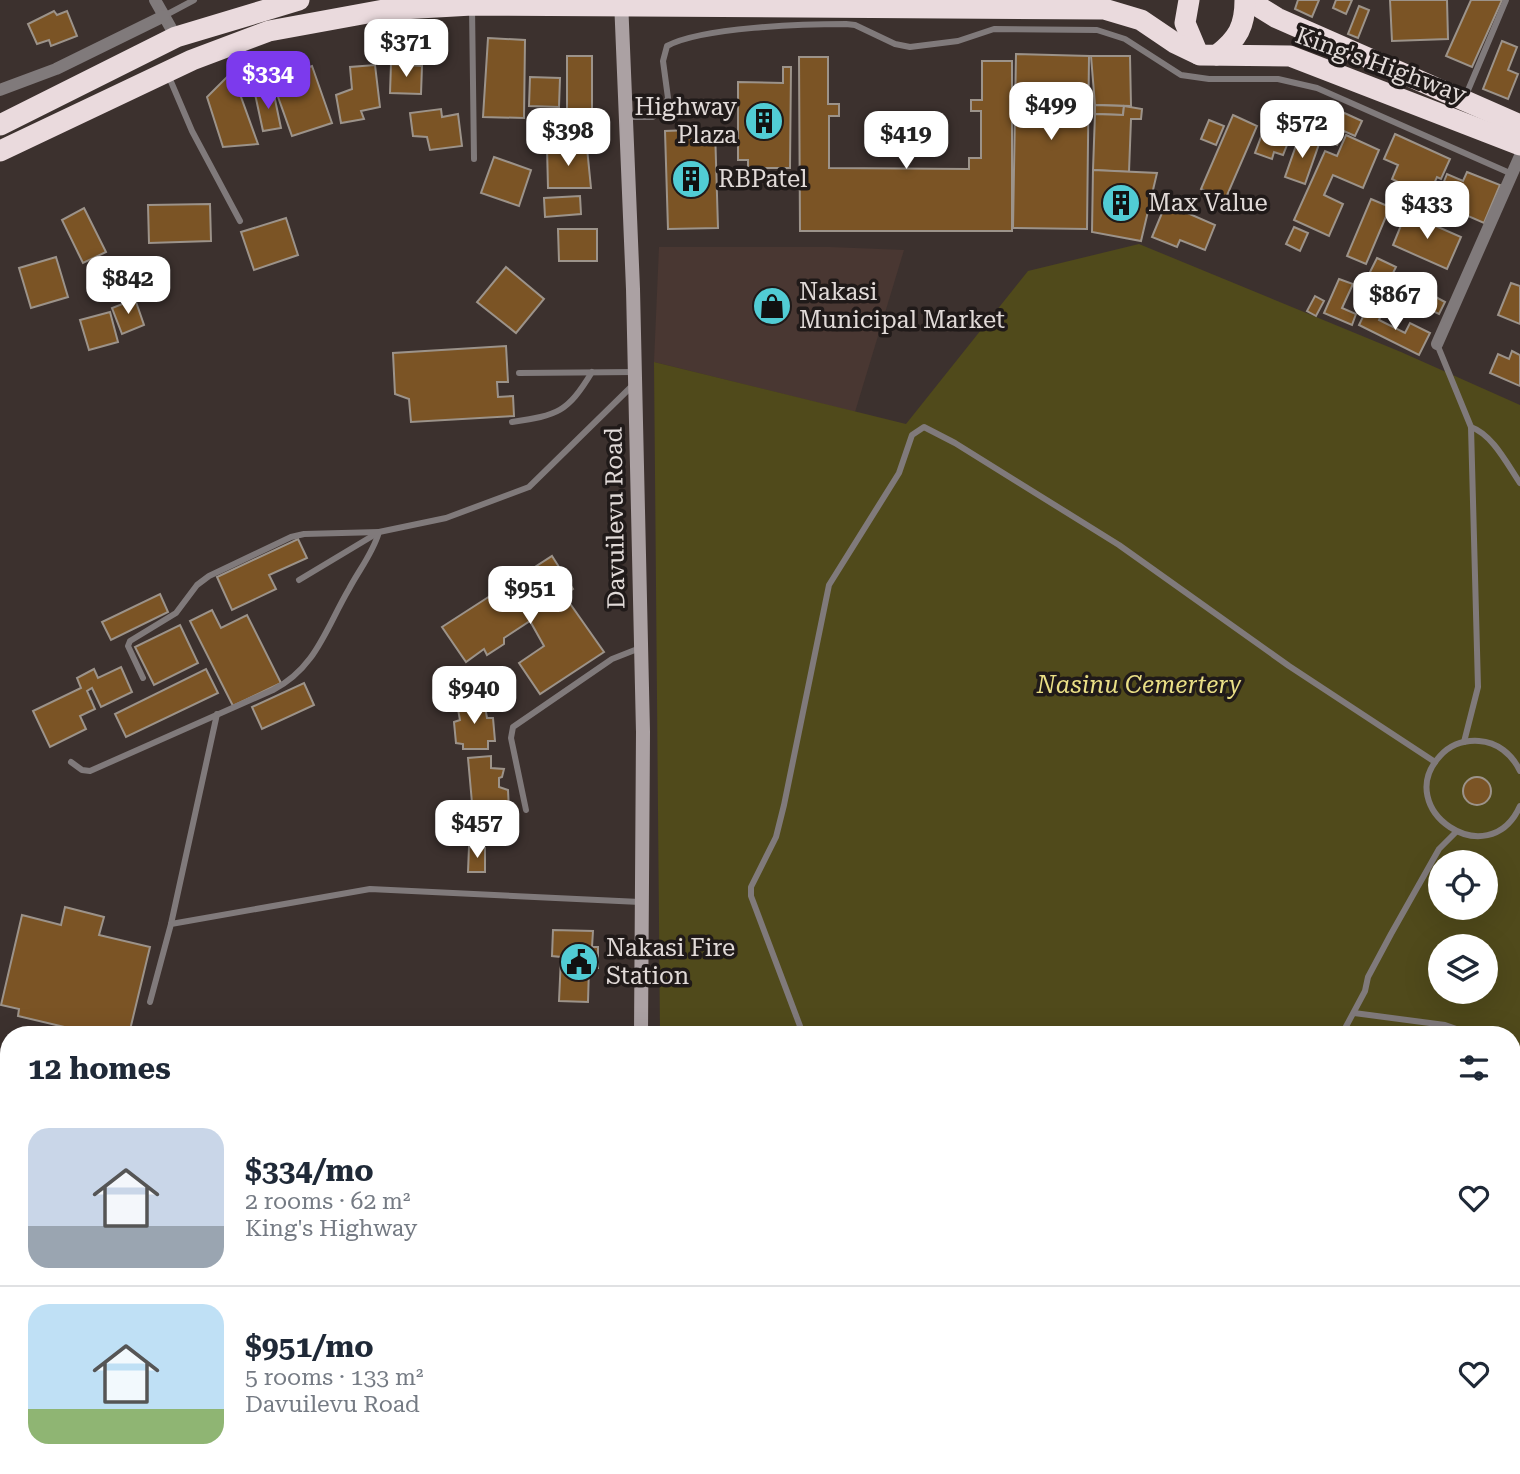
<!DOCTYPE html>
<html lang="en">
<head>
<meta charset="utf-8">
<style>
	:root { --surface:#fff; --page:#f6f6f7; --text:#1f2937; --muted:#747a83; --line:#e0e1e3; --accent:#7c3aed }
	body { margin:0; font-family:"Roboto Serif",serif; background:var(--page); color:var(--text); height:100vh; display:flex; flex-direction:column; font-size:26px; white-space:nowrap }
	* { box-sizing:border-box; margin:0 }
	p { font-size:23px; color:var(--muted) }
	.icon { flex:none; width:38px; height:38px; fill:none; stroke:currentColor; stroke-width:2; stroke-linecap:round; stroke-linejoin:round }
	.map { position:relative; flex:1; overflow:hidden }
	.sheet { position:absolute; left:0px; top:1026px; width:1521px; height:450px; display:flex; flex-direction:column; background:var(--surface); border-radius:28px 28px 0 0; box-shadow:0 7px 28px #0002 }
	.sheet>* { flex:none }
	.fabs { position:absolute; left:1428px; top:850px; display:grid; gap:14px }
	.fabs a { display:grid; place-items:center; width:70px; height:70px; border-radius:50%; background:var(--surface); box-shadow:0 7px 28px #0002; font-size:35px }
	.price { position:absolute; translate:-50% -60px; padding:0 16px; border-radius:14px; background:#fff; color:#222; font-size:23px; line-height:46px; filter:drop-shadow(0 2px 4px #0008) }
	.price::after { content:''; position:absolute; left:50%; top:42px; width:21px; height:16px; margin-left:-10px; background:inherit; clip-path:polygon(0 0,100% 0,50% 100%) }
	.price.on { background:var(--accent); color:#fff }
	ul { padding:0; list-style:none }
	li { display:flex; align-items:center; gap:21px; height:175px; padding:0 28px }
	li+li { border-top:2px solid var(--line) }
	li span { display:grid; place-items:center; flex:none; width:196px; height:140px; border-radius:21px; color:#555 }
	li>.icon { margin-inline-start:auto }
	span .icon { width:84px; height:84px; fill:#fffc; stroke-width:1 }
	li b { font-size:30px }
	h2 { display:flex; justify-content:space-between; align-items:center; height:84px; padding:0 28px; font-size:30px }
	.map>svg:first-child { display:block }
</style>
</head>
<body>
<div class="map">
<svg width="1520" height="1474" viewBox="0 0 1520 1474">
	<rect width="100%" height="100%" fill="#3c312e"/>
	<!-- built -->
	<polygon fill="#493732" points="659,247 830,247 904,250 855,412 654,362"/>
	<!-- green -->
	<path fill="#504a1b" fill-rule="evenodd" d="M1139 244 1401 352 1520 405V1413L1512 1412V1034H660L654 362 906 424 1028 271ZM1440 863H1486V908H1440ZM1440 947H1486V992H1440Z"/>
	<g fill="none" stroke-linecap="round" stroke-linejoin="round">
		<!-- stream -->
		<g stroke="#2c052a" stroke-width="4.5">
			<polyline points="0,1222 9,1219"/>
			<polyline points="533,1474 534,1466"/>
		</g>
	</g>
	<!-- building -->
	<g fill="#7b5425" stroke="#9c938a" stroke-width="2">
		<polygon points="1298,0 1319,0 1312,17 1295,9"/>
		<polygon points="1336,0 1352,0 1346,14 1333,8"/>
		<polygon points="1390,0 1447,0 1448,39 1392,41"/>
		<polygon points="1471,0 1502,0 1472,67 1446,56"/>
		<polygon points="1359,6 1369,10 1358,38 1348,34"/>
		<polygon points="54,11 57,15 67,11 77,36 51,46 49,40 37,44 28,24"/>
		<polygon points="488,38 525,40 524,118 483,117"/>
		<polygon points="1502,41 1517,47 1508,70 1518,74 1508,99 1483,89"/>
		<polygon points="1016,54 1089,56 1087,229 1013,228"/>
		<polygon points="567,56 592,56 592,114 567,115"/>
		<polygon points="1091,56 1130,56 1131,106 1095,105"/>
		<polygon points="799,57 828,57 828,104 839,104 839,116 829,116 829,168 969,169 969,158 981,158 981,111 971,111 971,100 982,100 982,61 1012,61 1012,231 800,231"/>
		<polygon points="391,64 422,66 421,94 390,93"/>
		<polygon points="375,65 380,107 361,111 364,119 341,123 336,95 352,89 350,67"/>
		<polygon points="312,66 332,123 292,136 272,80"/>
		<polygon points="783,67 791,67 790,168 748,168 748,160 738,160 738,82 783,83"/>
		<polygon points="232,72 258,144 223,147 207,97"/>
		<polygon points="530,77 560,78 559,107 529,106"/>
		<polygon points="273,90 281,128 263,131 255,94"/>
		<polygon points="1095,105 1124,106 1123,115 1095,114"/>
		<polygon points="1124,106 1142,109 1141,119 1131,119 1129,172 1093,170 1095,114 1123,115"/>
		<polygon points="441,109 442,117 458,114 462,146 430,150 427,137 413,136 410,113"/>
		<polygon points="1340,111 1362,121 1355,136 1344,131 1337,145 1327,140"/>
		<polygon points="1233,115 1257,126 1225,200 1201,189"/>
		<polygon points="1209,120 1224,126 1216,145 1201,139"/>
		<polygon points="1267,121 1281,126 1279,131 1291,135 1283,155 1274,152 1272,159 1255,153"/>
		<polygon points="715,129 718,228 668,229 665,131"/>
		<polygon points="1395,134 1450,159 1441,179 1437,177 1421,212 1399,202 1406,186 1392,179 1398,165 1384,159"/>
		<polygon points="1346,135 1379,150 1363,188 1333,175 1324,195 1343,204 1329,236 1294,220 1325,151 1337,156"/>
		<polygon points="1299,137 1319,144 1305,184 1285,177"/>
		<polygon points="547,147 587,148 591,188 548,188"/>
		<polygon points="494,157 531,170 519,206 481,193"/>
		<polygon points="1093,170 1157,173 1141,241 1092,232"/>
		<polygon points="1467,172 1500,185 1484,223 1445,206 1449,198 1439,194 1447,174 1463,181"/>
		<polygon points="580,196 581,214 545,217 544,198"/>
		<polygon points="1169,196 1188,204 1185,212 1215,225 1205,250 1180,240 1177,247 1152,237"/>
		<polygon points="1371,199 1390,207 1366,264 1347,256"/>
		<polygon points="210,204 211,241 149,243 148,205"/>
		<polygon points="84,208 106,252 83,263 62,220"/>
		<polygon points="1406,213 1461,237 1447,269 1393,245"/>
		<polygon points="286,218 298,255 254,270 241,232"/>
		<polygon points="1294,227 1308,233 1300,251 1286,244"/>
		<polygon points="558,229 597,229 597,261 559,261"/>
		<polygon points="56,257 68,297 31,308 19,268"/>
		<polygon points="1377,258 1396,267 1384,291 1365,282"/>
		<polygon points="506,267 544,299 516,333 477,302"/>
		<polygon points="1339,279 1353,284 1342,308 1356,314 1352,325 1324,313"/>
		<polygon points="1511,283 1520,286 1520,324 1498,315"/>
		<polygon points="1432,295 1445,302 1439,314 1426,308"/>
		<polygon points="1315,296 1324,301 1316,316 1307,311"/>
		<polygon points="135,299 144,325 122,334 112,308"/>
		<polygon points="1368,306 1382,313 1379,320 1405,333 1410,323 1430,333 1419,355 1359,325"/>
		<polygon points="110,312 118,342 89,350 80,320"/>
		<polygon points="506,346 508,382 497,382 498,397 513,396 514,416 411,422 409,399 395,394 393,353"/>
		<polygon points="1512,351 1520,355 1520,386 1490,373 1498,354 1509,359"/>
		<polygon points="298,539 307,558 269,575 276,589 232,610 217,577"/>
		<polygon points="552,556 573,589 564,595 604,652 540,694 519,663 544,646 530,621 504,638 504,644 487,655 484,649 466,662 442,627"/>
		<polygon points="160,594 168,612 111,640 102,622"/>
		<polygon points="212,610 221,628 247,615 281,683 233,706 190,621"/>
		<polygon points="180,625 198,663 154,685 135,647"/>
		<polygon points="121,667 132,692 101,707 92,688 87,691 95,709 80,716 86,729 50,747 33,711 81,688 77,678 94,669 98,678"/>
		<polygon points="206,669 218,693 126,737 115,714"/>
		<polygon points="304,683 314,705 262,729 252,707"/>
		<polygon points="484,701 487,718 493,718 495,741 488,741 488,749 463,749 463,744 456,743 454,722 460,720 457,704"/>
		<polygon points="491,756 491,768 504,769 502,777 499,778 499,787 508,790 509,811 473,814 468,758"/>
		<circle cx="1477" cy="791" r="14"/>
		<polygon points="469,847 485,848 485,872 468,872"/>
		<polygon points="65,907 104,917 99,935 150,947 129,1034 94,1034 18,1016 19,1009 1,1005 22,915 61,925"/>
		<polygon points="553,930 593,931 592,947 598,947 598,968 589,968 588,1002 559,1001 561,957 552,956"/>
	</g>
	<g fill="none" stroke-linecap="round" stroke-linejoin="round">
		<!-- lane -->
		<g stroke="#807a7b" stroke-width="6">
			<polyline points="472,7 474,159"/>
			<polyline points="164,16 194,0"/>
			<polyline points="169,77 192,131 240,221"/>
			<polyline points="1466,95 1506,0"/>
			<path d="M625 117H653L662 110 668 98 663 61 667 46C702 27 804 24 846 24L855 25 895 44 910 47 958 41 994 29 1097 30 1125 39 1181 75 1209 79H1278L1317 88 1512 174"/>
			<polyline points="1437,344 1471,427 1478,687 1464,742"/>
			<polyline points="519,373 635,372"/>
			<path d="M512 422C558 415 567 413 592 372"/>
			<path d="M1471 427C1493 435 1507 464 1520 483"/>
			<polyline points="299,580 379,532 446,518 529,487 633,385"/>
			<path d="M71 762 82 770 90 771 273 690C316 668 326 628 349 589 359 570 373 553 379 532L304 534 291 537 209 576 197 585 176 613 130 641 128 646 143 678"/>
			<path d="M1520 771C1512 754 1497 742 1479 741 1464 740 1450 745 1440 756 1391 809 1489 876 1520 806"/>
			<polyline points="526,810 511,738 513,727 612,659 640,648"/>
			<polyline points="171,924 217,714"/>
			<polyline points="150,1002 171,924 370,889 640,902"/>
			<polyline points="1354,1013 1445,1025 1471,1034"/>
			<polyline points="803,1034 751,896 751,887 776,837 784,805 829,585 899,473 912,435 924,427 955,443 1119,545 1289,666 1435,762"/>
			<polyline points="1342,1034 1365,991 1368,977 1391,934 1439,849 1456,832"/>
			<polyline points="1512,1048 1520,1051"/>
		</g>
		<!-- street -->
		<g stroke="#807a7b" stroke-width="12">
			<polyline points="155,0 176,37"/>
			<polyline points="0,90 56,69 164,16"/>
			<polyline points="1437,344 1520,156"/>
		</g>
		<!-- secondary -->
		<g stroke="#aba1a3" stroke-width="14">
			<polyline points="621,0 633,289 643,732 641,1034"/>
			<polyline points="634,1474 634,1466"/>
		</g>
		<!-- highway -->
		<g stroke="#eadadd" stroke-width="21">
			<polyline points="1189,0 1185,23 1198,54"/>
			<polyline points="1248,0 1277,18 1520,125"/>
			<path d="M1217 55C1238 39 1245 26 1245 0"/>
			<polyline points="0,125 176,37 299,0"/>
			<polyline points="0,151 192,60 269,31 384,10 472,5 1104,9 1141,20 1175,43 1200,55 1290,56 1520,145"/>
		</g>
	</g>
	<!-- icons -->
	<defs>
		<symbol id="building-disc" viewBox="-11 -11 22 22"><circle r="9.5" fill="#51ccd4" stroke="#201a19"/><path d="M-4-6H4V6H1V3H-1V6H-4ZM-2.5-4.3h1.7v1.8h-1.7ZM.8-4.3h1.7v1.8H.8ZM-2.5-1h1.7V.8h-1.7ZM.8-1h1.7V.8H.8Z" fill="#111"/></symbol>
		<symbol id="shop-disc" viewBox="-11 -11 22 22"><circle r="9.5" fill="#51ccd4" stroke="#201a19"/><path d="M-5-2.5h2.3a2.7 3.5 0 0 1 5.4 0H5L5.5 6h-11ZM-1.5-2.5h3a1.5 2.3 0 0 0-3 0Z" fill="#111"/></symbol>
		<symbol id="civic-disc" viewBox="-11 -11 22 22"><circle r="9.5" fill="#51ccd4" stroke="#201a19"/><path d="M-.6-6.5H3V-4.5H.6V-3L4-1V1h2V6H-6V1h2V-1L-.6-3ZM-1.2 2.5V6h2.4V2.5Z" fill="#111"/></symbol>
	</defs>
	<g fill-rule="evenodd">
		<use href="#building-disc" x="742" y="99" width="44" height="44"/>
		<use href="#building-disc" x="669" y="157" width="44" height="44"/>
		<use href="#building-disc" x="1099" y="181" width="44" height="44"/>
		<use href="#shop-disc" x="750" y="284" width="44" height="44"/>
		<use href="#civic-disc" x="557" y="940" width="44" height="44"/>
	</g>
	<g text-anchor="middle" dominant-baseline="central" stroke-width="7" stroke-linejoin="round" paint-order="stroke">
		<!-- street labels -->
		<g font-size="24" fill="#e1dad8" stroke="#201a19">
			<text transform="translate(1381 65) rotate(20)">King's Highway</text>
			<text transform="translate(615 518) rotate(-91)">Davuilevu Road</text>
		</g>
		<!-- poi labels -->
		<g font-size="24" fill="#e1dad8" stroke="#201a19" text-anchor="start">
			<text x="737" y="107" text-anchor="end">Highway<tspan x="737" dy="28">Plaza</tspan></text>
			<text x="718" y="179">RBPatel</text>
			<text x="1148" y="203">Max Value</text>
			<text x="799" y="292">Nakasi<tspan x="799" dy="28">Municipal Market</tspan></text>
			<text x="606" y="948">Nakasi Fire<tspan x="606" dy="28">Station</tspan></text>
		</g>
		<!-- park labels -->
		<g font-size="24" font-style="italic" fill="#eadf86" stroke="#201a19">
			<text x="1139" y="685">Nasinu Cemertery</text>
		</g>
	</g>
</svg>
<div class="fabs">
<a><svg class="icon" aria-label="locate" viewBox="0 0 24 24"><circle cx="12" cy="12" r="6"/><path d="M12 2v4M12 18v4M2 12h4M18 12h4"/></svg></a>
<a><svg class="icon" aria-label="layers" viewBox="0 0 24 24"><path d="M12 4l9 5-9 5-9-5zM3 14l9 5 9-5"/></svg></a>
</div>
<b class="price" style="left:406px;top:79px">$371</b>
<b class="price on" style="left:268px;top:111px">$334</b>
<b class="price" style="left:1051px;top:142px">$499</b>
<b class="price" style="left:1302px;top:160px">$572</b>
<b class="price" style="left:568px;top:168px">$398</b>
<b class="price" style="left:906px;top:171px">$419</b>
<b class="price" style="left:1427px;top:241px">$433</b>
<b class="price" style="left:128px;top:316px">$842</b>
<b class="price" style="left:1395px;top:332px">$867</b>
<b class="price" style="left:530px;top:626px">$951</b>
<b class="price" style="left:474px;top:726px">$940</b>
<b class="price" style="left:477px;top:860px">$457</b>
<section class="sheet">
<h2>12 homes<svg class="icon" aria-label="filters" viewBox="0 0 24 24"><path d="M4 7h16M4 17h16"/><circle cx="9" cy="7" r="2"/><circle cx="15" cy="17" r="2"/></svg></h2>
<ul>
<li><span style="background:linear-gradient(#c9d6e8 70%,#9aa5b1 0)"><svg class="icon" aria-label="home" viewBox="0 0 24 24"><path d="M3 11l9-7 9 7M6 9v11h12V9"/></svg></span><div><b>$334/mo</b><p>2 rooms · 62 m²</p><p>King's Highway</p></div><svg class="icon" aria-label="heart" viewBox="0 0 24 24"><path d="M12 20l-8-8c-3-5 5-10 8-4 3-6 11-1 8 4z"/></svg></li>
<li><span style="background:linear-gradient(#bfe0f5 75%,#8fb573 0)"><svg class="icon" aria-label="home" viewBox="0 0 24 24"><path d="M3 11l9-7 9 7M6 9v11h12V9"/></svg></span><div><b>$951/mo</b><p>5 rooms · 133 m²</p><p>Davuilevu Road</p></div><svg class="icon" aria-label="heart" viewBox="0 0 24 24"><path d="M12 20l-8-8c-3-5 5-10 8-4 3-6 11-1 8 4z"/></svg></li>
</ul>
</section>
</div>
</body>
</html>
